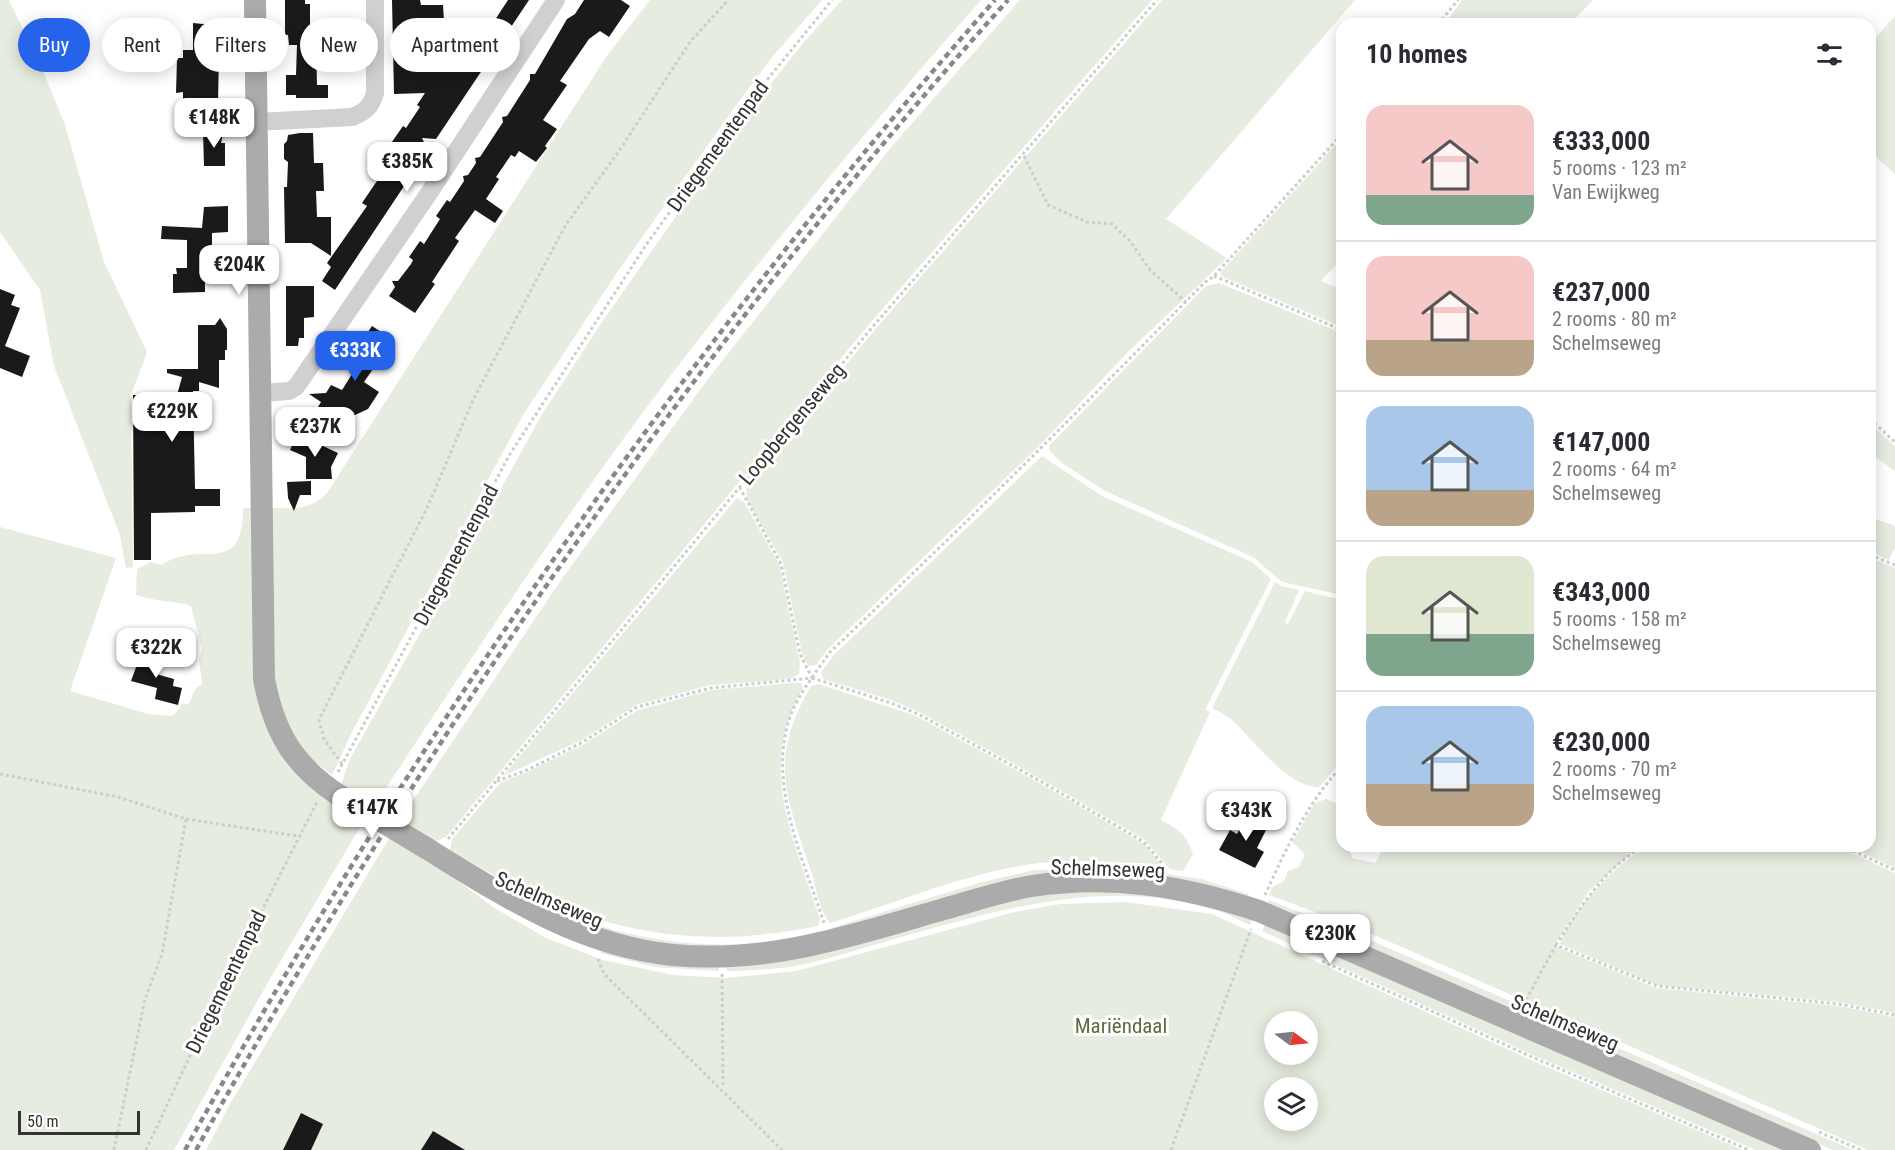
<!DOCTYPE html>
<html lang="en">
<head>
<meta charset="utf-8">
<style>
	:root { --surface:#fff; --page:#f7f7f7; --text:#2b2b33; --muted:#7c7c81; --line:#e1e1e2; --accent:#2563eb }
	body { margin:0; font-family:"Roboto Condensed",sans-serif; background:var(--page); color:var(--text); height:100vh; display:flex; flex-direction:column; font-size:22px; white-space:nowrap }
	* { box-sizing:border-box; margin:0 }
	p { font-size:20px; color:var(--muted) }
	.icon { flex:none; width:33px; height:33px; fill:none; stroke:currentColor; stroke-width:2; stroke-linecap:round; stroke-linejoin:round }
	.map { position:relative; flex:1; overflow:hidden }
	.drawer { position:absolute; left:1336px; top:18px; width:540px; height:834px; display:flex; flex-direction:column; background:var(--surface); border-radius:18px; box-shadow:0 3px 15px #0003 }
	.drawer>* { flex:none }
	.top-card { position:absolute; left:18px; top:18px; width:570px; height:54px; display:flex; gap:12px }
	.needle { width:39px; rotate:105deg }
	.controls { position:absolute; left:1264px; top:1011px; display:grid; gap:12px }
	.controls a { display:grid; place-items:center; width:54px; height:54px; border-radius:50%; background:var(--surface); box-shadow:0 3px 15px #0003; font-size:30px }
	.scale { position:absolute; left:18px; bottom:15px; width:122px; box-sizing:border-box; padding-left:6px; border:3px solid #333; border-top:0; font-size:16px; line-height:21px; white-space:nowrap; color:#333; -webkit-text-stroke:4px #fff; paint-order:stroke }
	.price { position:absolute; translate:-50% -51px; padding:0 14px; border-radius:12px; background:#fff; color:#222; font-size:20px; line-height:39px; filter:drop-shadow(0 2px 3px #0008) }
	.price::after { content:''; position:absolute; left:50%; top:36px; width:18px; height:14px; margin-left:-9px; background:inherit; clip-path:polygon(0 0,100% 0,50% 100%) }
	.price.selected { background:var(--accent); color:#fff }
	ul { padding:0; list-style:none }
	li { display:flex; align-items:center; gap:18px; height:150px; padding:0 30px }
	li+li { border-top:2px solid var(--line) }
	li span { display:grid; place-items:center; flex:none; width:168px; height:120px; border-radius:18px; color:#555 }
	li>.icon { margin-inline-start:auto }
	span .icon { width:72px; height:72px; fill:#fffc; stroke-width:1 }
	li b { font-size:26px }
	h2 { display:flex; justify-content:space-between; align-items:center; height:72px; padding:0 30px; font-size:26px }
	.pill { padding:0 21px; border-radius:27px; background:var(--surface); box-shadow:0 3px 15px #0003; font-size:21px; line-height:54px }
	.pill.selected { background:var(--accent); color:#fff }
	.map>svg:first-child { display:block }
</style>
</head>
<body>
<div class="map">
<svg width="1895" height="1150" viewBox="0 0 1895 1150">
	<rect width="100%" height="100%" fill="#fff"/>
	<!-- green -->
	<g fill="#e6ecdf" fill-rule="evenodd">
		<polygon points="0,0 9,0 38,59 65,125 104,262 147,352 131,395 133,567 126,568 120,535 54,366 40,290 0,232"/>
		<path d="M650 0H822L773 56 737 104 618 271 523 415 352 732 332 775 317 763 310 764 276 705 269 508C294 508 308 512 327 493L606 57Z"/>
		<path d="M842 0H981C875 120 772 244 674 371 567 511 471 658 375 805L341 785 350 759 543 413 600 325 751 109 804 42Z"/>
		<polygon points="1020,0 1152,0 871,322 447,836 435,842 400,820 561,580 711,375 893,145"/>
		<polygon points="1162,0 1355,0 1166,219 1227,258 1129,351 1039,446 827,650 816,665 808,666 802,653 783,562 747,500 746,486 878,326"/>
		<polygon points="1462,0 1593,0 1570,24 1445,24"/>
		<polygon points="1895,16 1895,174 1871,153 1870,44"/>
		<polygon points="1342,138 1342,258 1321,281 1342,290 1342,327 1223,277 1220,273"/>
		<polygon points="1219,283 1342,333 1342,595 1282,582 1253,557 1105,491 1062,463 1049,450 1049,446 1206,286"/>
		<polygon points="1870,423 1895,446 1895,471 1871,454"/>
		<path d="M1042 456 1102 496 1252 562 1271 579 1205 710 1210 712 1161 820C1178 829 1187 835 1193 854L1183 871 1170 869 1145 840 1036 776 919 712 891 700 823 679 821 672 834 655Z"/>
		<polygon points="737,498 744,502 779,564 800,663 799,674 792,678 769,681 711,685 636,705 582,740 503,776"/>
		<path d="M243 508H255L263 712 365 819 271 977 174 1150H0V527L116 558 70 691 148 714 173 716 183 703 188 705 196 688 202 684 199 659 202 649 191 606C173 600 155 602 136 595L137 569 151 562 162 565C200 538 243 580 243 508Z"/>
		<polygon points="1870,517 1895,526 1895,548 1889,560 1871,552"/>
		<polygon points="1871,558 1895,568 1895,868 1847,846 1870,846"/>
		<path d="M1275 582 1281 586 1299 590 1285 622 1288 624 1305 591 1342 600V761L1319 787C1289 789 1252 738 1232 720 1227 715 1219 712 1212 708Z"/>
		<path d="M793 683H801L803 688C756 769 794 838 820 919L818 926C676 955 573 925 450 850L452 839 501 782 527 772 584 744 638 710 712 690Z"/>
		<path d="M819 684 916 716 1034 780 1144 844 1164 868C1123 862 1074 858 1032 864 963 874 896 903 830 923 819 911 816 886 811 871 786 796 768 759 811 686Z"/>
		<polygon points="1326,799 1342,806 1342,846 1349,846 1352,858 1375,863 1381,853 1379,846 1640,846 1589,891 1554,946 1656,988 1839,1006 1895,1017 1895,1150 1868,1150 1358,928 1269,895 1272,887 1284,881 1288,871 1299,867 1305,854 1292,842 1315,803"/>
		<path d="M391 835 427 858 493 907 546 938 603 960 673 975 726 978 796 971 1015 912 1061 904 1125 902 1212 914 1531 1060 1743 1150H206L230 1104ZM1275 1022H1308V1054H1275ZM1275 1088H1308V1120H1275Z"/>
		<path d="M1648 846H1837L1895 873V1013L1839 1002 1657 985 1560 944C1570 911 1617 863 1648 846Z"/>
		<polygon points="1124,868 1201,879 1248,894 1250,897 1124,872 833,932 831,928 982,882 1034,870"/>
		<path d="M1084 890C1143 891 1196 899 1252 920L1250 925C1238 920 1225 912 1212 909 1105 876 994 911 891 940 859 949 827 960 795 966 772 970 749 970 727 971L726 966 822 954 988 906 1035 896Z"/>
		<polygon points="1269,900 1356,934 1853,1150 1833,1150 1266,904"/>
		<path d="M568 916C648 944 737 956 820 931V936C786 940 749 948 715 948 665 947 614 937 568 916Z"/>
		<polygon points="1265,925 1790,1150 1756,1150 1533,1055 1262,931"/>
		<polygon points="601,949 719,966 719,971 654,967 601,953"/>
	</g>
	<!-- building -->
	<g fill="#1a1a1a">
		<polygon points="285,0 305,0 305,4 310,4 310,42 316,42 317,85 328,85 328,98 296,98 296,95 286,95 286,75 296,75 297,45 289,45 288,35 285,35"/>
		<polygon points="392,0 420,0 421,5 443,5 445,37 463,37 463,51 484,22 491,26 508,0 529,0 436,139 422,138 428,150 335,290 322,281 331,267 327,263 367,206 362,203 398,150 387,149 403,126 406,128 420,107 417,105 425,93 394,94"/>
		<polygon points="584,0 621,0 630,6 609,37 600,31 589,39 560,81 567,85 543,120 557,129 545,146 547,148 536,162 519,151 515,157 511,155 496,177 499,179 486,199 503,211 495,223 475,210 455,238 459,241 432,282 435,284 415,313 389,296 395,287 392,281 398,281 411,264 413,260 409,257 420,241 424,244 440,219 436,216 447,200 450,202 464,181 463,176 468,175 476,163 475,158 480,157 503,122 502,117 507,116 530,80 530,74 535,74 567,19 575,14"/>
		<polygon points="193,23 223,26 221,54 219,54 218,103 183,103 183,92 176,93 177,58 183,58 183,50 193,50"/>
		<polygon points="224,130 221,143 225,143 225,166 204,166 203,131"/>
		<polygon points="300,133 313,133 314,163 323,163 324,191 316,191 317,217 331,217 331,256 311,243 285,243 284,187 287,187 288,162 284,159 284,144 287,141 288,135"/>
		<polygon points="228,206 228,232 212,233 212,262 219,262 219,275 205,275 205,292 173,293 173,274 177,274 176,268 187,268 187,240 161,239 162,226 202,228 204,207"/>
		<polygon points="286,286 314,286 314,317 304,318 304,338 299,338 298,346 286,346"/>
		<polygon points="0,289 15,295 11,305 20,308 5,346 30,356 22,377 0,368"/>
		<polygon points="220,318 227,329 227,350 225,350 225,360 219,360 219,388 199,382 199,391 193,391 195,489 220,489 220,506 195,506 195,512 151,513 151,560 134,560 133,395 177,395 182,377 167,373 167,369 198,369 198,325 215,325"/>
		<polygon points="372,326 386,335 380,345 386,350 364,382 379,392 368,409 340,422 318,407 321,402 309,394 326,393 331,385 342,390 361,360 353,354"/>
		<polygon points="297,434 338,453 331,467 332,479 306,479 306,457 290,450"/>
		<polygon points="311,481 311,495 300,495 294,511 288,498 287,482"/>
		<polygon points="142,651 160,657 156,674 174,679 173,686 182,688 178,705 155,699 157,688 131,681"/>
		<polygon points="1247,815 1268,826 1257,848 1264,852 1255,868 1219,850 1230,830 1237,834"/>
		<polygon points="301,1113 323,1124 311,1150 283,1150"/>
		<polygon points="433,1131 465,1150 421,1150"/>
	</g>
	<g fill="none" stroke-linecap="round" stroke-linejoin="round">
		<!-- path -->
		<g stroke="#cdcdcd" stroke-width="3" stroke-dasharray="3 3" stroke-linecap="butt">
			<polyline points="1438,24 1458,0"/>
			<polyline points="1024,156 1048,205 1087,222 1112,224 1130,241 1150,270 1186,302"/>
			<polyline points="1214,276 1342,330"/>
			<polyline points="1870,419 1895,442"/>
			<polyline points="281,424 292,407"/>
			<polyline points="1870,555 1895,565"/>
			<polyline points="812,678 891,703 918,714 1035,778 1144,842 1166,868"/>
			<polyline points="342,764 324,739 319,720 428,506 473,400 565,226 619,151 690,42 728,0"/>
			<polyline points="338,772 510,454 648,242 754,96 832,0"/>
			<polyline points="0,774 118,797 186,819 297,836"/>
			<polyline points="497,781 527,770 583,742 637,707 711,688 812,678 800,654 781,564 740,488"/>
			<polyline points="448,839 875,324 1157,0"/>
			<polyline points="1842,846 1895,870"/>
			<path d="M1265 895C1286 849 1307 803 1342 766"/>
			<path d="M824 923C803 857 766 784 791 714 800 692 817 671 830 652 958 532 1082 408 1204 283L1214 276 1342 134"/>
			<path d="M1556 945C1581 907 1603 869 1644 846"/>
			<polyline points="598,959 604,974 782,1150"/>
			<polyline points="1322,961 1532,1057 1749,1150"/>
			<polyline points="722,974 723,1088"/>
			<polyline points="1523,1005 1556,945 1657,986 1839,1004 1895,1015"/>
			<polyline points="1819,1132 1861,1150"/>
			<polyline points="114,1150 145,999 162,954 186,819"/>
			<polyline points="146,1150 209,1015 317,802"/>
			<polyline points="1171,1150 1251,929"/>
		</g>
		<!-- minor -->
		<g stroke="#d0d0d0" stroke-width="18">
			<path d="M257 122 352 117C365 112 371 107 375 93V0"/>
			<polyline points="261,393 289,391 296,387 427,196 556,0"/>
		</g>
		<!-- major -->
		<g stroke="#ababab" stroke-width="22">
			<path d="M255 0 264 679C274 733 294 766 340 796"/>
			<path d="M426 848C504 896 580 946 673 955 770 964 853 935 944 909 973 901 1002 891 1032 886 1112 874 1183 886 1259 911L1810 1150"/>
		</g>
		<!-- rail -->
		<g stroke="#888" stroke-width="4.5" stroke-dasharray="6 4.5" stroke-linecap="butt">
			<path d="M185 1150C414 736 681 355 995 0"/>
			<path d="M196 1150C425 738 693 351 1008 0"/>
		</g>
		<!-- major-bridge -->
		<polyline stroke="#ababab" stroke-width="22" points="340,796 426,848"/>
	</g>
	<g text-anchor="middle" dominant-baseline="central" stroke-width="6" stroke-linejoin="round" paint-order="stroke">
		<!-- street labels -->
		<g font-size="21" fill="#333" stroke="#fff">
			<text transform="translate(718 146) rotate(-54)">Driegemeentenpad</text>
			<text transform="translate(792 424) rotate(-50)">Loopbergenseweg</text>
			<text transform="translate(456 555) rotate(-62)">Driegemeentenpad</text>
			<text transform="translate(1108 869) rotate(2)">Schelmseweg</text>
			<text transform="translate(549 900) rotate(23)">Schelmseweg</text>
			<text transform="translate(226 982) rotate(-64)">Driegemeentenpad</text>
			<text transform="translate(1565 1023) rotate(23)">Schelmseweg</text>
		</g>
		<!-- park labels -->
		<g font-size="21" fill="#56703f" stroke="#fff">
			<text x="1121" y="1026">Mariëndaal</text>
		</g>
	</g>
</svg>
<div class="controls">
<a><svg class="needle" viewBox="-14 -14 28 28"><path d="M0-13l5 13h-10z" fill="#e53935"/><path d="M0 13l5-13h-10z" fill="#7c7c81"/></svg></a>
<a><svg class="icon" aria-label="layers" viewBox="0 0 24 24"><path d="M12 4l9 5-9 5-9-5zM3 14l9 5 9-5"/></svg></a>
</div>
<div class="scale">50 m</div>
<b class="price" style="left:214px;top:149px">€148K</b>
<b class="price" style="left:407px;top:193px">€385K</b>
<b class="price" style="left:239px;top:296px">€204K</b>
<b class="price selected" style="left:355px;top:382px">€333K</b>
<b class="price" style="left:172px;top:443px">€229K</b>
<b class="price" style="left:315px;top:458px">€237K</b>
<b class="price" style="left:156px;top:679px">€322K</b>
<b class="price" style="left:372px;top:839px">€147K</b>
<b class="price" style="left:1246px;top:842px">€343K</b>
<b class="price" style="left:1330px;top:965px">€230K</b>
<div class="top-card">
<a class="pill selected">Buy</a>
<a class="pill">Rent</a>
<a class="pill">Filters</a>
<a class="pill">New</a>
<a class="pill">Apartment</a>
</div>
<section class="drawer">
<h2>10 homes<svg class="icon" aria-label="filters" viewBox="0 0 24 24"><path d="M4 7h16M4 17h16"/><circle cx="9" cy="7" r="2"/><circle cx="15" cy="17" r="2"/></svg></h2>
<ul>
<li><span style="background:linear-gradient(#f6c9c9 75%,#7fa58c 0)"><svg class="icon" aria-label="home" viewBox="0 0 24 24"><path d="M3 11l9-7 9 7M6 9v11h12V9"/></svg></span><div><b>€333,000</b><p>5 rooms · 123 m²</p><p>Van Ewijkweg</p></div></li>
<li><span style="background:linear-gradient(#f6c9c9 70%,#b9a48a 0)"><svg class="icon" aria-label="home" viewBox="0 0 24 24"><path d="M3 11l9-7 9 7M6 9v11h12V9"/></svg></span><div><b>€237,000</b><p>2 rooms · 80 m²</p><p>Schelmseweg</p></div></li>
<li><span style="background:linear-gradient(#a9c7e8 70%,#b9a48a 0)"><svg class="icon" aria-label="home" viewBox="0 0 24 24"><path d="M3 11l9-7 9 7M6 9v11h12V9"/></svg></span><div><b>€147,000</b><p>2 rooms · 64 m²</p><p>Schelmseweg</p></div></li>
<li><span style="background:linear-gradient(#dfe7d0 65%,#7fa58c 0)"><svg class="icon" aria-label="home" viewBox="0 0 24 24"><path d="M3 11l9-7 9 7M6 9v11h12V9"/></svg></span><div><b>€343,000</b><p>5 rooms · 158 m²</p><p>Schelmseweg</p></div></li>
<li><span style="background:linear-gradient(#a9c7e8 65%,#b9a48a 0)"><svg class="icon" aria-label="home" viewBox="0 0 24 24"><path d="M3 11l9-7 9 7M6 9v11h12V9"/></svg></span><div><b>€230,000</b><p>2 rooms · 70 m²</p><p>Schelmseweg</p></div></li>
</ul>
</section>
</div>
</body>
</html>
